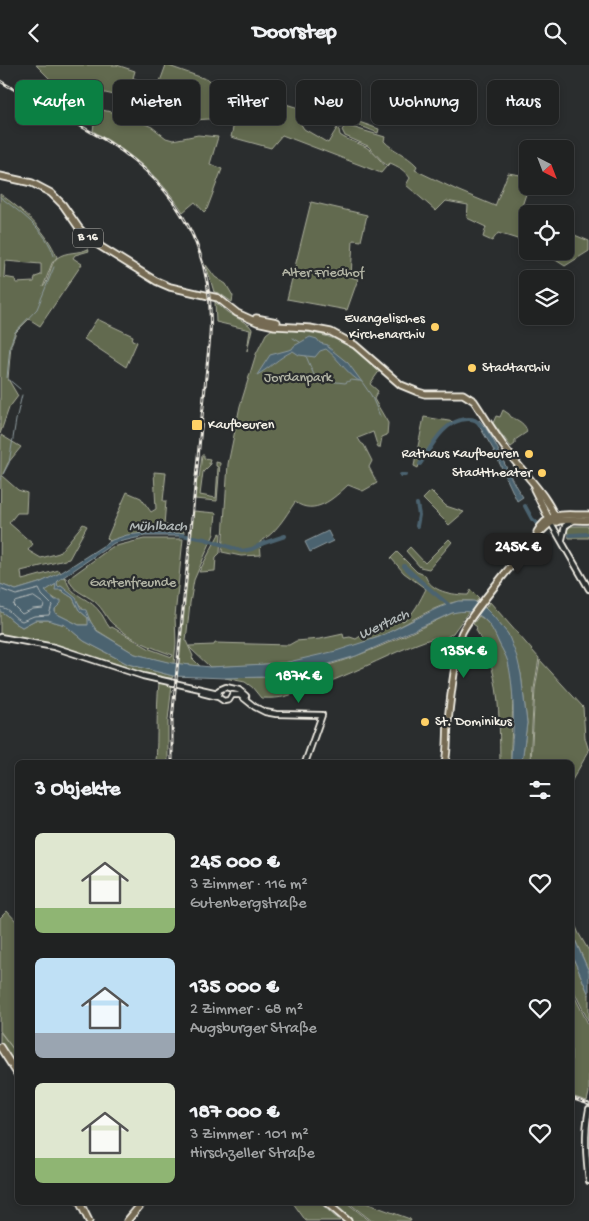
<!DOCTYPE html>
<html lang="de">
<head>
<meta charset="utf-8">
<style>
	:root { --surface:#202222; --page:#282a2a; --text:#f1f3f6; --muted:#a2a4a5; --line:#3d3f40; --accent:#0b8043 }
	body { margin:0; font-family:"Gochi Hand",sans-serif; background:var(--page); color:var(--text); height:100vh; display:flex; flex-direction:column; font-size:19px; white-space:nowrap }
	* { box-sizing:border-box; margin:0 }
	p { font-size:16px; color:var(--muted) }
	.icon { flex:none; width:28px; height:28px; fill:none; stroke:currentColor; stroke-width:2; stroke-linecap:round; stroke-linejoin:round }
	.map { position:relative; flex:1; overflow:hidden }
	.drawer { position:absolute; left:15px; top:695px; width:559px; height:445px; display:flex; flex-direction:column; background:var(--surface); border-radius:8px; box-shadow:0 2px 8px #0003,0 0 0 1px var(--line) }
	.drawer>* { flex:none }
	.top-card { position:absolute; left:15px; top:15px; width:560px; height:45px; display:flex; gap:10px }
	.needle { width:32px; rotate:138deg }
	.controls { position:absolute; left:519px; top:75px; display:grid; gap:10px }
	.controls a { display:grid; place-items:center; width:55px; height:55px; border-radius:8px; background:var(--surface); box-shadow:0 2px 8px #0003,0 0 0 1px var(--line); font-size:25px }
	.price { position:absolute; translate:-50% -42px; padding:0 11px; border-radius:10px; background:var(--accent); color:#fff; font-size:16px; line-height:32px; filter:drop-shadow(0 1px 2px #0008) }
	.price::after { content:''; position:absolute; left:50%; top:30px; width:15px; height:11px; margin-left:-8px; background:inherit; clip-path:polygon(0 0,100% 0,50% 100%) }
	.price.active { background:#222; color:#fff }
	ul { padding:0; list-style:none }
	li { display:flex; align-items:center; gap:15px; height:125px; padding:0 20px }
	li span { display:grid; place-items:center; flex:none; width:140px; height:100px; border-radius:8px; color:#555 }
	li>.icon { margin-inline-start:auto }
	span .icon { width:60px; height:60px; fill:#fffc; stroke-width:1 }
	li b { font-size:21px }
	h2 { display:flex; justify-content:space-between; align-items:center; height:60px; padding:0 20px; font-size:21px }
	.pill { padding:0 18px; border-radius:8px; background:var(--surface); box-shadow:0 2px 8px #0003,0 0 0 1px var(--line); font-size:18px; line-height:45px }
	.pill.active { background:var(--accent); color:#fff }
	header { display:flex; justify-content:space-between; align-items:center; height:65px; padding:0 20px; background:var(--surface); font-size:22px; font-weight:700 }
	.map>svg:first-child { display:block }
</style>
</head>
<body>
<header><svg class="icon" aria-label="back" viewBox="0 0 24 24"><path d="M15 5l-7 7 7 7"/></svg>Doorstep<svg class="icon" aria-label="search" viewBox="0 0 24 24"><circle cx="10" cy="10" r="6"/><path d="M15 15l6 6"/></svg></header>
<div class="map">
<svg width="589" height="1156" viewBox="0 0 589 1156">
	<rect width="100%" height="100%" fill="#2a2d2e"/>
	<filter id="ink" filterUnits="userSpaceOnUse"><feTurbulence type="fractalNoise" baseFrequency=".02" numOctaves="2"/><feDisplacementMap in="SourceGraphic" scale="10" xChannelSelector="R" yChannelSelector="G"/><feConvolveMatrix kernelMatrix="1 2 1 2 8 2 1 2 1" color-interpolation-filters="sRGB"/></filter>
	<g filter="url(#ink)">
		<!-- green -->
		<g fill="#626a50" stroke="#abae9c" fill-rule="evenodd">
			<path d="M36 0H117L135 6 133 13 158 22 166 0 220 19 239 21 257 27 276 36 302 44 297 53 304 64 328 78 337 63 339 65 340 70C348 76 357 77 366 82 374 87 380 95 386 102L381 108 282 70 271 83 231 72 234 58 209 54 178 56 174 49 164 48 158 50 132 34 74 21 64 24 55 19Z"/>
			<path d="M319 43 379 64 378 68C367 64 350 54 340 63L327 53 328 51 323 47 322 49 318 46Z"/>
			<path d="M96 44 123 49 152 62 166 73 173 75 198 70 218 72 210 99 222 104 207 144 204 147 195 137 183 147C161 112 128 86 93 66Z"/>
			<path d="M345 61 355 63 385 72 384 76C393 86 406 89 417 101L415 105 459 126 495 141 508 108 527 111 525 120 528 123 520 147 527 151V177L498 168 492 176 483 172 486 162 467 153 468 140 446 136 436 146 406 120 410 113C405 106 398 101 390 98L387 101 368 81 345 71 342 65Z"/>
			<path d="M0 129C23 145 47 166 57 192L52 198 43 222C50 215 49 200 57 193 66 186 78 189 88 184L89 186 75 190 73 193 82 199 40 261 29 254 16 267 11 280 8 314 18 331 9 343 0 369ZM5 196 41 199V210L35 212 34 217 16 218 15 214 4 212Z"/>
			<polygon points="311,137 367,150 361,176 353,175 351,212 358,214 347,245 287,234"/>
			<polygon points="565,166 589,176 589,186 565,201 554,194 539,192 541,186 565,186"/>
			<polygon points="206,200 215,212 226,219 233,231 232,237 219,228 214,227"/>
			<polygon points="215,237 227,247 249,260 252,264 247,286 250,265 216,257"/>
			<polygon points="97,254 133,271 132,275 137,277 126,302 84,274"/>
			<path d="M278 264C326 268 344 272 380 305L370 319 378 326 374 334 388 358 387 370 382 372 380 383H378L373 367 358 373 361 378 364 380 372 396 369 402 377 418 363 426 348 420C333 434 315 451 295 437 285 452 276 468 260 477L261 490 241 491 222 487 228 399 240 341 256 289 266 269 271 265Z"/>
			<path d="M503 345 509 349 511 352C518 355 526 359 527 367L515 375V379L511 382 493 358 496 351 500 352Z"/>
			<path d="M424 352 455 357C442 363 422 388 418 403L414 401Z"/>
			<polygon points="1,370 21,382 8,398 2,411 18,425 27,428 26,448 17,448 9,458 33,479 28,485 29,486 41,493 59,488 83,459 87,461 69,494 21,506 22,515 59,505 61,508 39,518 16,525 0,519"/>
			<polygon points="202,390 204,390 204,393 210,394 209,399 211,399 203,407 200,430 216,433 218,402 216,401 216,397 220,398 217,436 195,434 197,413 199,413"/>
			<polygon points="154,407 166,408 163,436 166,436 164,460 180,462 180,458 183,458 184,468 145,468 110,476 107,473 127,427 141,433 151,447 156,444"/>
			<polygon points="431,426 446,441 464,447 449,460 423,434"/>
			<polygon points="194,446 216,448 214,469 194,515 190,538 186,576 193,591 192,593 200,601 179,599"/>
			<polygon points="571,461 589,461 589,473 569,473 567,465"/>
			<polygon points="221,468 220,488 216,492 215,506 199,507 219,469"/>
			<path d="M144 474H183L175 551 176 578 174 599 135 589 98 566C93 562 91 557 89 553 81 540 72 530 61 521L58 523 57 517 63 512 66 513C69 531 89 532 99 546 104 551 105 557 110 563L112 562 150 584 172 592 173 590C152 583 131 574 114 560 106 554 104 544 94 536 85 529 72 526 69 514L72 511 112 482Z"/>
			<polygon points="449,474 452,477 429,504 420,502 406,486 410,482 425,498"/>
			<path d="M397 487 417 507 425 510C430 527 453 530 468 530L471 525 479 533 476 537C446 529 405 562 378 572 348 584 314 595 282 598 258 600 234 601 210 602L191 584 189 581 214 580 215 578 289 580 296 576 320 574 343 569 344 573 350 572 356 574 362 570 365 571 369 566 379 565 393 554 403 556C414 550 420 535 426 524L404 508 391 493Z"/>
			<polygon points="56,519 56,522 73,533 79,545 88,553 89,560 79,560 55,548 55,544 61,538 44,526"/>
			<polygon points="490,537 539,593 534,624 530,697 522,697 527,658 521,609 508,569 485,543"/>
			<path d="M464 545 469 546 453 568 441 576 437 572C403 582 373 599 341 612 331 617 319 619 309 623 288 631 284 634 261 633L252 622 245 617 225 613C239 612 253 613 267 612 332 607 394 576 452 548Z"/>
			<path d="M0 546C9 551 13 558 22 562L35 555H48L65 560 84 576 128 599 173 611 172 613 143 610 55 581 0 570Z"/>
			<path d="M479 551C490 557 495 568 499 578 502 584 506 590 508 596 517 629 510 664 511 697H500C499 651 501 606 476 565L477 562 473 559Z"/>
			<polygon points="540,595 583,642 585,673 589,686 571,717 571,698 531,697 535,624"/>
			<path d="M159 618 172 620 168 655V697H156C158 671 156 645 159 618Z"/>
			<polygon points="7,846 17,857 17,1006 0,978 0,967 17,989 0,966 0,853"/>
			<polygon points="571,850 579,869 589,886 589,907 571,865"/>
			<polygon points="571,888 589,930 589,957 571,920"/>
			<polygon points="571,924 589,961 589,1028 587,1036 571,1031"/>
			<polygon points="293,1138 320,1138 340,1156 306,1156"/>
			<polygon points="330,1138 347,1138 370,1156 351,1156"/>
			<polygon points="349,1138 366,1138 410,1154 411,1156 372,1156"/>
		</g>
		<!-- water -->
		<g fill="#4c6370" stroke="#8f9ca0" fill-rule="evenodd">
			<path d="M310 272 317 274 320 278 328 280V282L348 298 362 317C350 313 338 293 326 284L320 286 315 292 299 290 293 286C278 293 270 303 257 310L270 290 292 284 294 281Z"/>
			<path d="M479 355C500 377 505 409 523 432L517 436 493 384 478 359Z"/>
			<polygon points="328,466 333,476 310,487 305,477"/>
			<path d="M145 468H184L183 471H145L114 478 59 515 57 517 58 522 61 521 76 533 81 544 86 545 90 556 97 566 135 589 172 598 210 602 284 598 336 586 379 572 438 543 458 536H474L485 543 493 551 508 569 517 592 521 609 527 658 522 697H511C511 687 512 677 513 667 514 645 513 619 508 597 506 590 501 583 498 576 489 554 477 542 452 548L356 591 308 605 267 612 225 613 173 611 128 599 84 576 65 560 48 555H35L22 562C13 558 9 551 0 546V519L16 525 39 518 62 507 112 475 127 470ZM56 519 55 525H62L65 528 73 533 79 545 88 553V560H79L55 548V544L61 538V535H55L45 526Z"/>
			<polygon points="571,866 589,907 589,930 571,888"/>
		</g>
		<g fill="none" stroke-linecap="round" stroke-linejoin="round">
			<!-- shore -->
			<g stroke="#b1b8b8" stroke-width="1">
				<path d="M0 524 16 530 39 524 42 530 52 540 49 550 34 551 22 556C13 553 10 543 0 542"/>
				<polygon points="34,532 44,539 43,543 33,544 22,549 13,540 15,537"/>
			</g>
			<!-- stream -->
			<g stroke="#8f9ca0" stroke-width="1">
				<path d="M0 132C20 147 47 166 54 191"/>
				<polyline points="293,273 300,277"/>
				<polyline points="306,291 314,310 320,315 345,318 351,315 359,316"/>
				<polyline points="362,317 371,330 380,351"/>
				<polyline points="20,324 7,313 10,281 15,267 37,244 54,202"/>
				<polyline points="0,415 9,398 16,355 22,330"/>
			</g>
			<!-- canal -->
			<g stroke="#4c6370" stroke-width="4">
				<path d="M420 399C431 382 444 354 468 354 474 354 477 355 481 361"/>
				<polyline points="401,410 405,410"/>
				<polyline points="417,439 419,450 417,461"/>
				<polyline points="525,441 532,454 537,458"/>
				<polyline points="181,470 205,474 242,486 252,484 264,478 285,471"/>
				<polyline points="570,470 589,469"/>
				<path d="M404 501C419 516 436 529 451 542"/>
			</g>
			<defs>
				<g id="minor">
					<polyline points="551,458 589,524"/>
					<polyline points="562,474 565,461 572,456"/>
					<polyline points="0,572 54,582 143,611 218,628"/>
					<polyline points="202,628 218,632 224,636 229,635 232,630"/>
					<polyline points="218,630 219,625 226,622 239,625 246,631"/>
					<polyline points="232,630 240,630 255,642 265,647 276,649 322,650 305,698"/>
					<path d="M589 1044C584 1069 586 1092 589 1116"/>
				</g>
				<g id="major">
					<path d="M0 111 32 118 51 128 63 140 79 163 90 175 156 216 170 222 218 233 237 248 257 257 275 261 310 263 331 267 355 280 401 320 418 327 425 329H463L474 336C486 354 497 373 511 391 527 412 548 431 557 457"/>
					<polyline points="256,253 277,257"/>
					<polyline points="534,424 550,456"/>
					<path d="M537 467C550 444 566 451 589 450"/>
					<path d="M445 698C448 684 447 670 448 656 451 627 455 597 461 570 464 557 539 464 551 458 562 453 578 456 589 455"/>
					<polyline points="0,982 18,1010"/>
					<polyline points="80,1138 89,1156"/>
					<polyline points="327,1138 348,1156"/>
					<polyline points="127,1156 142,1138"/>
				</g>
			</defs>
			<!-- minor casing -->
			<use href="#minor" stroke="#f4f1e8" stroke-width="8"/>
			<!-- major casing -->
			<use href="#major" stroke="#f4f1e8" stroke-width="9"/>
			<!-- minor -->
			<use href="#minor" stroke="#2a2d2e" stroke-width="4.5"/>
			<!-- major -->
			<use href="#major" stroke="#746b52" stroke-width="5.5"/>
			<defs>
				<g id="rail">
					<path d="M0 16C36 38 74 56 110 78 179 122 215 189 210 271L172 655V698"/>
					<polyline points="571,1033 589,1039"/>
				</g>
			</defs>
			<!-- rail casing -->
			<use href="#rail" stroke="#f4f1e8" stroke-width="3"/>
			<!-- rail -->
			<use href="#rail" stroke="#2a2d2e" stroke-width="1" stroke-dasharray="4" stroke-linecap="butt"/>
		</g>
	</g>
	<!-- markers -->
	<g fill="#ffd166" stroke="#2a2d2e" stroke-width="2">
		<circle cx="435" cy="262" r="5"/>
		<circle cx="472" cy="303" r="5"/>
		<rect x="191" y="354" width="12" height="12" rx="2.5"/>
		<circle cx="529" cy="389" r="5"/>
		<circle cx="542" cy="408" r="5"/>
		<circle cx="425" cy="657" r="5"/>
	</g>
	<g text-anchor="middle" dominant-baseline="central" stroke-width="4.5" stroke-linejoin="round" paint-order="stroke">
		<!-- shield labels -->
		<rect fill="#2a2d2e" stroke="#b7b6b0" stroke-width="1" x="73" y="163.5" width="30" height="19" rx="4"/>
		<g font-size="12" font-weight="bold" fill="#f4f1e8">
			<text x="88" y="173">B 16</text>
		</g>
		<!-- park labels -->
		<g font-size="14" fill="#b2b4a4" stroke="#2a2d2e">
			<text x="323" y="208">Alter Friedhof</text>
			<text x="298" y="313">Jordanpark</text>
			<text x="133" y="518">Gartenfreunde</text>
		</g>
		<!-- poi labels -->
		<g font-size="14" fill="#f4f1e8" stroke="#2a2d2e" text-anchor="end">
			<text x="425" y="254">Evangelisches<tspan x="425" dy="16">Kirchenarchiv</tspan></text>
			<text x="482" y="303" text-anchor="start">Stadtarchiv</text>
			<text x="208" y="360" text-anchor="start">Kaufbeuren</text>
			<text x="519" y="389">Rathaus Kaufbeuren</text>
			<text x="532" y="408">Stadttheater</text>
			<text x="435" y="657" text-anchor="start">St. Dominikus</text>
		</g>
		<!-- water labels -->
		<g font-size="15" font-style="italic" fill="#b1b8b8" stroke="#2a2d2e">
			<text x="158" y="462">Mühlbach</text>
			<text transform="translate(384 560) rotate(-25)">Wertach</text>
		</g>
	</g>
</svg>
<div class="controls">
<a><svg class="needle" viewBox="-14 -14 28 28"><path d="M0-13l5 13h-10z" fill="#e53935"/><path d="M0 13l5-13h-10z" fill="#a2a4a5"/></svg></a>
<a><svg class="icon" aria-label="locate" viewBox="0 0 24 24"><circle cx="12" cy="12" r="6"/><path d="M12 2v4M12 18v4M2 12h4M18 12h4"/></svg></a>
<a><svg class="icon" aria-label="layers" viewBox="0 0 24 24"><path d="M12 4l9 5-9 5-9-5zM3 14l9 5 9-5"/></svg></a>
</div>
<b class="price active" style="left:518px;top:510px">245K €</b>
<b class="price" style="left:464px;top:614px">135K €</b>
<b class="price" style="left:299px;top:639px">187K €</b>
<div class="top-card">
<a class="pill active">Kaufen</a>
<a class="pill">Mieten</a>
<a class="pill">Filter</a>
<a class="pill">Neu</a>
<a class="pill">Wohnung</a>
<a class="pill">Haus</a>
</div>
<section class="drawer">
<h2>3 Objekte<svg class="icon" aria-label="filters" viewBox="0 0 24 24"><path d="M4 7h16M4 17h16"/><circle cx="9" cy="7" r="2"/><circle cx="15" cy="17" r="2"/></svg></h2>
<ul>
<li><span style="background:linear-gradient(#dfe7d0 75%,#8fb573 0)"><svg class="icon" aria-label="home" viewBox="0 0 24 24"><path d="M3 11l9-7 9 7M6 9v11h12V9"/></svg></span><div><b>245 000 €</b><p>3 Zimmer · 116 m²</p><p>Gutenbergstraße</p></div><svg class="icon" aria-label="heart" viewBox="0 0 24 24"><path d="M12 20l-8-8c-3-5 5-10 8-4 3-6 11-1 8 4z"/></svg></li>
<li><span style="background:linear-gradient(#bfe0f5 75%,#9aa5b1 0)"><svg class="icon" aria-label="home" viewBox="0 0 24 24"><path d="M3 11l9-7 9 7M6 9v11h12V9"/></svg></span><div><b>135 000 €</b><p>2 Zimmer · 68 m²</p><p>Augsburger Straße</p></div><svg class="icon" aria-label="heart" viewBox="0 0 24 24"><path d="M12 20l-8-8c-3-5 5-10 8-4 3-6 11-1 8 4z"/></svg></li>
<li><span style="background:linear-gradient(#dfe7d0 75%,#8fb573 0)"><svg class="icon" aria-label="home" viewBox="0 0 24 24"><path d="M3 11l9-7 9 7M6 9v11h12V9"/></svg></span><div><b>187 000 €</b><p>3 Zimmer · 101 m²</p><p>Hirschzeller Straße</p></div><svg class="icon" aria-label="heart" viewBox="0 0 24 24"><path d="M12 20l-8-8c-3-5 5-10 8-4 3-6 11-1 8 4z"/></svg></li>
</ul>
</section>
</div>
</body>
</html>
